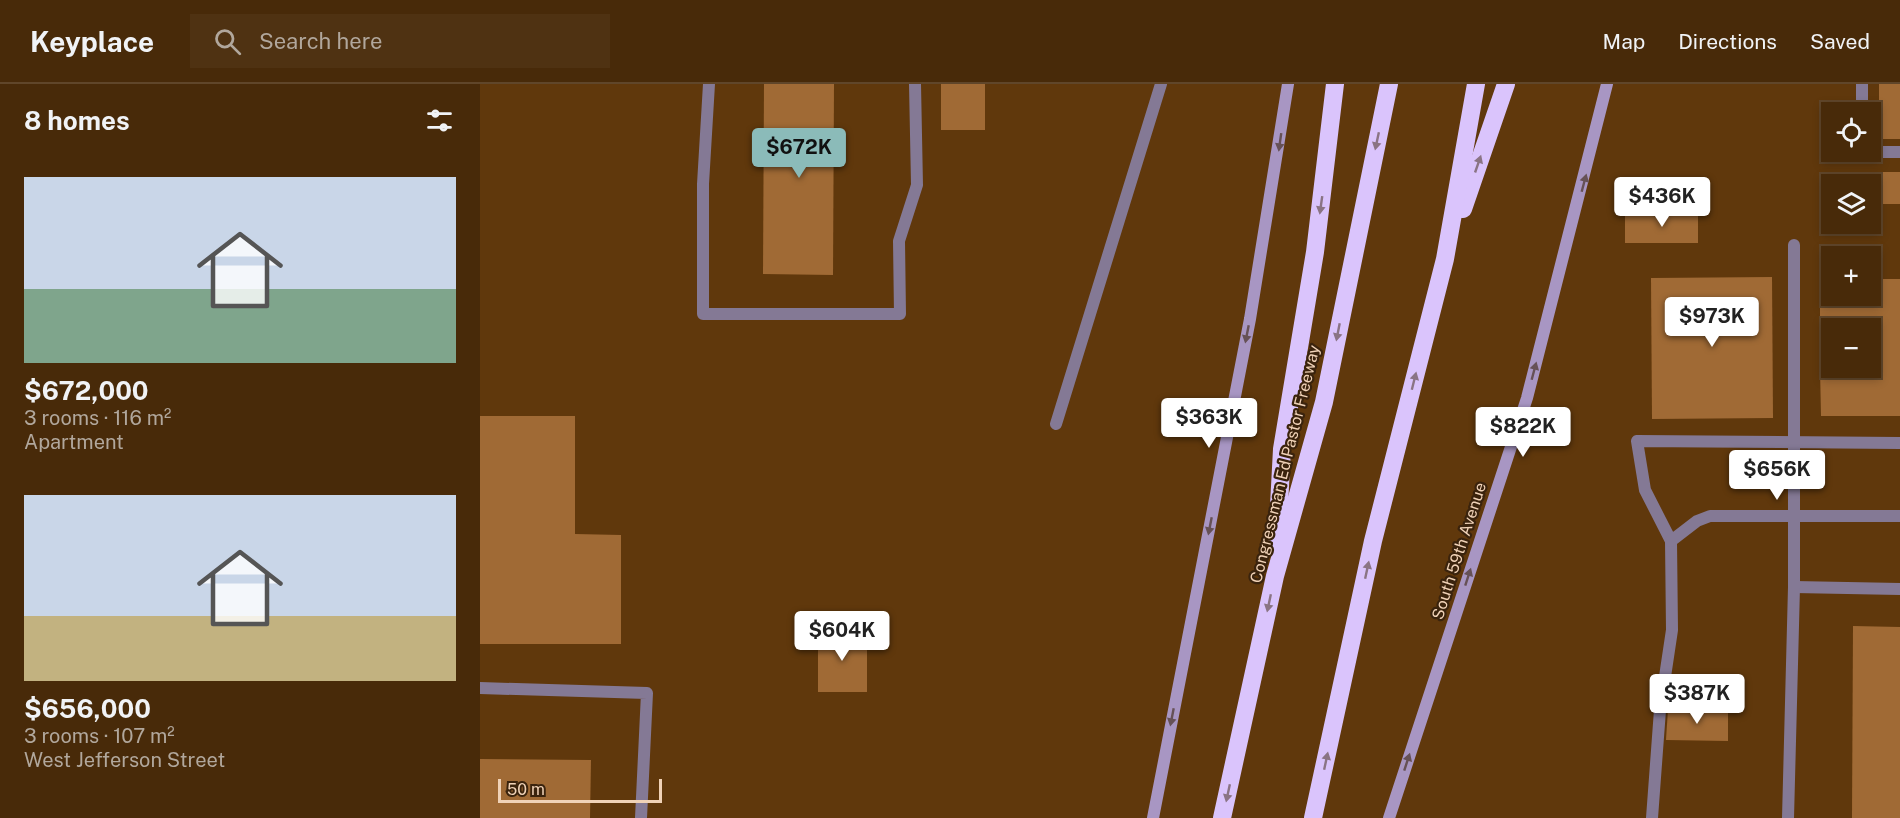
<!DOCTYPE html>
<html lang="en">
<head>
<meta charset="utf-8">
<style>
	:root { --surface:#482a09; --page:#4f3212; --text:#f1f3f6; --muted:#b1a79c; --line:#60462a; --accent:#8bbbb9 }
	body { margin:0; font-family:"Public Sans",sans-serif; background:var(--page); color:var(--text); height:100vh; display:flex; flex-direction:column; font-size:22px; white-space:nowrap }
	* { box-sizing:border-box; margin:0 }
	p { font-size:20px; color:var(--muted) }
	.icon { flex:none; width:33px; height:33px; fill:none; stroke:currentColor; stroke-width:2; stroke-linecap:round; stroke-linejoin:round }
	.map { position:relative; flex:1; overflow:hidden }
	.sheet { display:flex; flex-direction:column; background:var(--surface); width:480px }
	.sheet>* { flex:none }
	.buttons { position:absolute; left:1341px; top:18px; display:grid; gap:12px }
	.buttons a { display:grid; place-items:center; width:60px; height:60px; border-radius:0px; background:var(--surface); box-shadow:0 3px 9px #0003,0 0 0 2px var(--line); font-size:30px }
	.scale { position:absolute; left:18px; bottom:15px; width:164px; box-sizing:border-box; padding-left:6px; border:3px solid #f0d2b7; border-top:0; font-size:16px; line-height:21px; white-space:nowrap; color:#f0d2b7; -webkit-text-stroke:4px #3a230d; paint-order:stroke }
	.price { position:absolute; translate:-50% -51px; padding:0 14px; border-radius:6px; background:#fff; color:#222; font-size:20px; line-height:39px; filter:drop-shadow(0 2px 3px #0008) }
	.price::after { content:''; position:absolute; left:50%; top:36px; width:18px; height:14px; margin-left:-9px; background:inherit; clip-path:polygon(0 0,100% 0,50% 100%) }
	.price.active { background:var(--accent); color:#111 }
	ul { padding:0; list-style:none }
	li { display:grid; align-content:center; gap:12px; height:318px; padding:0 24px }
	li span { display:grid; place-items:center; height:186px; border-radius:0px; color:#555 }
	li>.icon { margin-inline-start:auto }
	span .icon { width:108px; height:108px; fill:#fffc; stroke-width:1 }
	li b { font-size:26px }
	h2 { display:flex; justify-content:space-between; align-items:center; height:72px; padding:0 24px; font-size:26px }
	header { display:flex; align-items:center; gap:36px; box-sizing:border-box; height:84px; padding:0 30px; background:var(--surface); border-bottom:2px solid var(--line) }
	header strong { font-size:28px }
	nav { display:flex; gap:33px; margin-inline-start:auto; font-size:21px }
	.search { width:420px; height:54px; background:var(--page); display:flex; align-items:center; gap:15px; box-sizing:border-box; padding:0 21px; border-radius:0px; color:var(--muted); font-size:22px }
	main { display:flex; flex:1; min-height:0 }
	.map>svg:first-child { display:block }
</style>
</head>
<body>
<header>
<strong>Keyplace</strong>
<div class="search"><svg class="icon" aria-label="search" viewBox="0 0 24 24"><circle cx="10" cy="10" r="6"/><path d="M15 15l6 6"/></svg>Search here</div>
<nav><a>Map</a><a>Directions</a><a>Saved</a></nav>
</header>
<main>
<section class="sheet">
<h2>8 homes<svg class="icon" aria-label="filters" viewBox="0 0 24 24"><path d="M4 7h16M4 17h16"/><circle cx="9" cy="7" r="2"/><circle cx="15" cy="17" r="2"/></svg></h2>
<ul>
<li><span style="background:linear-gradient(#c9d6e8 60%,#7fa58c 0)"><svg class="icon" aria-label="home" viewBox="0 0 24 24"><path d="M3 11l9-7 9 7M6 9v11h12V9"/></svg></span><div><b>$672,000</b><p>3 rooms · 116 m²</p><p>Apartment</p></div></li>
<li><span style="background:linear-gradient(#c9d6e8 65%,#c2b280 0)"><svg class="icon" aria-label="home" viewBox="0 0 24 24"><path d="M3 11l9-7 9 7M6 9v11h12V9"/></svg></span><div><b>$656,000</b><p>3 rooms · 107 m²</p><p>West Jefferson Street</p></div></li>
</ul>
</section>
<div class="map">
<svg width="1420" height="734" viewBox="0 0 1420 734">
	<rect width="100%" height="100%" fill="#60380c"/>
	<!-- building -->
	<g fill="#a06a35">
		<polygon points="284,0 354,0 353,191 283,190"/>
		<rect x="461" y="0" width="44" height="46"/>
		<rect x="1399" y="0" width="21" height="55"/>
		<rect x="1390" y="88" width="30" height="32"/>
		<rect x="1145" y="128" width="73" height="31"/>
		<polygon points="1292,193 1293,334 1172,335 1171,194"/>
		<polygon points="1390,195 1420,195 1420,332 1341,332 1340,284 1390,284 1390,244 1340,244 1340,212 1390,212"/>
		<polygon points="0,332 95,332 95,450 141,451 141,560 0,560"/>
		<polygon points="1373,542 1420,543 1420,734 1372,734"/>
		<rect x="338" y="548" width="49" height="60"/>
		<polygon points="1188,625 1248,626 1248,657 1186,656"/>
		<polygon points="0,675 111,676 110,734 0,734"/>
	</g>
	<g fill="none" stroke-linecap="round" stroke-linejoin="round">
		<!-- lane -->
		<g stroke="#847995" stroke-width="12">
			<polyline points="229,0 223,100 223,230 420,230 419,157 437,101 435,0"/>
			<polyline points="1382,0 1382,28"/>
			<polyline points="1390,58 1400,68 1420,68"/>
			<polyline points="576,340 681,0"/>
			<polyline points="1314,503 1420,505"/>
			<polyline points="0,604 167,609 161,734"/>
			<polyline points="1172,734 1180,626 1192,546 1191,457 1165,406 1157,357 1420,359"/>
			<polyline points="1308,734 1314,503 1314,161"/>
		</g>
		<!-- street -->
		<polyline stroke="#847995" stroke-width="12" points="1191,457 1217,437 1230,432 1420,432"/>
		<!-- secondary -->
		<g stroke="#a896c3" stroke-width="12">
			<polyline points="673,734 770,235 808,0"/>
			<polyline points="909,734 1047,314 1127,0"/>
		</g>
		<!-- highway -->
		<g stroke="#dac4fc" stroke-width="18">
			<polyline points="983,125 1026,0"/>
			<polyline points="797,459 802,365 835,168 855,0"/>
			<polyline points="742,734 795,492 844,318 909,0"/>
			<polyline points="833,734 893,457 965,175 996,0"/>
		</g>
	</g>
	<!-- one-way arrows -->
	<defs><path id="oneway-solid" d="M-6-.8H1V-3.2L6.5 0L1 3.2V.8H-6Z" transform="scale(1.5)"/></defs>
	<g fill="#8a7484">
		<use href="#oneway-solid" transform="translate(897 57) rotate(102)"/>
		<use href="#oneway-solid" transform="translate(998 80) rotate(-71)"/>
		<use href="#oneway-solid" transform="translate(841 121) rotate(98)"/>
		<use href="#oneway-solid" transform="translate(858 248) rotate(101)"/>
		<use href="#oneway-solid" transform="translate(934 297) rotate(-76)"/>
		<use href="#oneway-solid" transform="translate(887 486) rotate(-78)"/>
		<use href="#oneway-solid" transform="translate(789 519) rotate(102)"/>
		<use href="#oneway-solid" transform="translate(846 677) rotate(-78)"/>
		<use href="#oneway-solid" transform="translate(748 709) rotate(102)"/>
	</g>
	<g fill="#665156">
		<use href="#oneway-solid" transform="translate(800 58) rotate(98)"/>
		<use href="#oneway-solid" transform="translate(1104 99) rotate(-75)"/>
		<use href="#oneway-solid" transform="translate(767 250) rotate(101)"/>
		<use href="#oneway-solid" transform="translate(1054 287) rotate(-75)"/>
		<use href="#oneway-solid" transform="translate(730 442) rotate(101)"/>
		<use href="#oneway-solid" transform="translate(988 493) rotate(-72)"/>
		<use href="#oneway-solid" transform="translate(692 633) rotate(101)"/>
		<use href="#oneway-solid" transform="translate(927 678) rotate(-72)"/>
	</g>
	<g text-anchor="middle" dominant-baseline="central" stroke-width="4.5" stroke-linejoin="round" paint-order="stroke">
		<!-- street labels -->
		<g font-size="16" fill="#f0d2b7" stroke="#3a230d">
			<text transform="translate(805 380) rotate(-76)">Congressman Ed Pastor Freeway</text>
			<text transform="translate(979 467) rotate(-72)">South 59th Avenue</text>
		</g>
	</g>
</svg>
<div class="buttons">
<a><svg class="icon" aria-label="locate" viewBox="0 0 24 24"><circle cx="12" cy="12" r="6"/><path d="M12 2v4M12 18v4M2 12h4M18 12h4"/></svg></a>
<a><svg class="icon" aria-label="layers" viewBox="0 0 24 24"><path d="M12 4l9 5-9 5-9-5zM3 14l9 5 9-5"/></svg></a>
<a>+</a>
<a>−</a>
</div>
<div class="scale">50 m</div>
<b class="price active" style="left:319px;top:95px">$672K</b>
<b class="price" style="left:1182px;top:144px">$436K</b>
<b class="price" style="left:1232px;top:264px">$973K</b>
<b class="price" style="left:729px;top:365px">$363K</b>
<b class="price" style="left:1043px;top:374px">$822K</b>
<b class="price" style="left:1297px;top:417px">$656K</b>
<b class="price" style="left:362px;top:578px">$604K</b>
<b class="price" style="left:1217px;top:641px">$387K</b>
</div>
</main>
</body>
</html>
